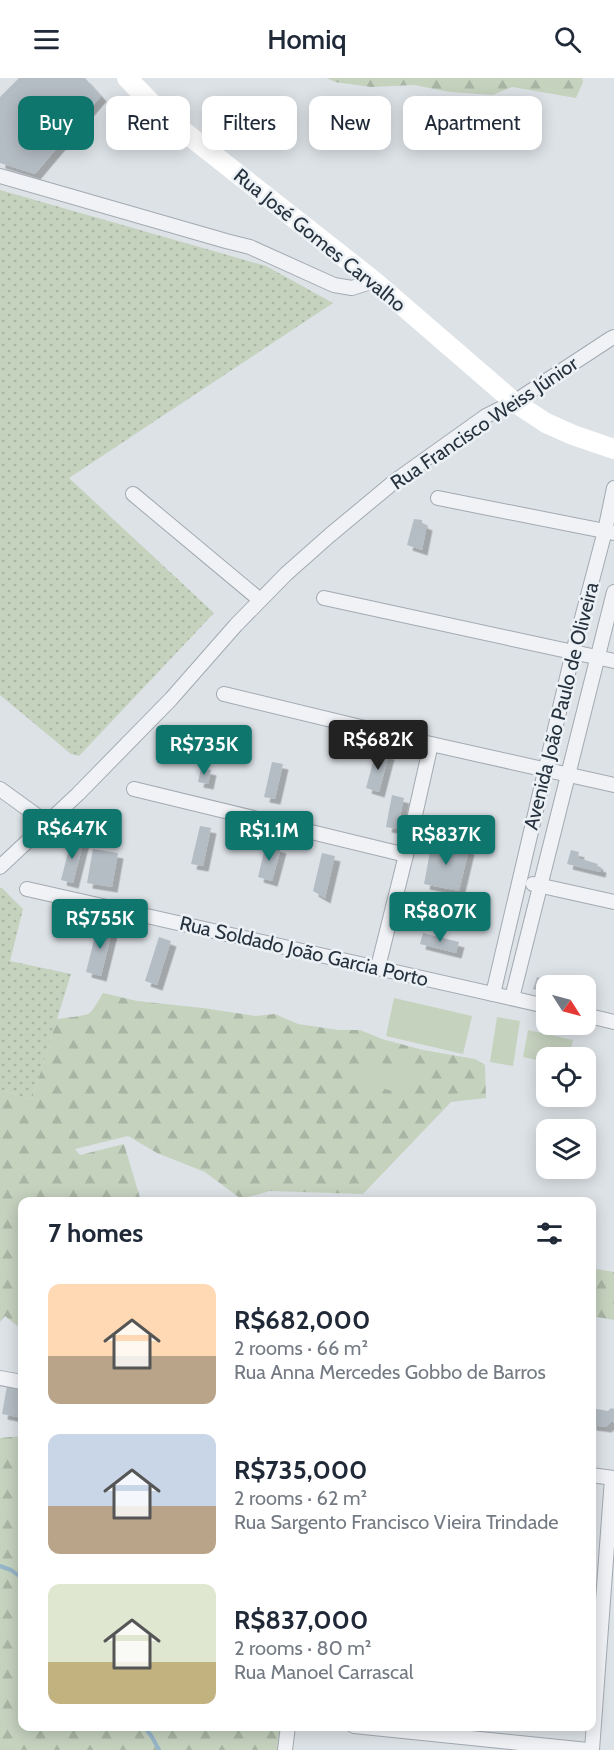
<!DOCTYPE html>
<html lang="en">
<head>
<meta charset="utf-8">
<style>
	:root { --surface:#fff; --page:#f2f2f3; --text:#1f2937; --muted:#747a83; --accent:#0f766e }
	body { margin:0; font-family:Cabin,sans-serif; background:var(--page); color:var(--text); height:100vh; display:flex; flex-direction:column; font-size:22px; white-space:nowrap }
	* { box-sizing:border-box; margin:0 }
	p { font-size:20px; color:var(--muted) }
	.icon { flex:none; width:33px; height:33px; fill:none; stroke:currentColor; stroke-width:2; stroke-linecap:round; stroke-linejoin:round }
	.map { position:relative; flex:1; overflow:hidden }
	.panel { position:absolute; left:18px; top:1119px; width:578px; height:534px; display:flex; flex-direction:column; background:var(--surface); border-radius:12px; box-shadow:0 3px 15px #0003 }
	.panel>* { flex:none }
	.top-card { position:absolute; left:18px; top:18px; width:579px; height:54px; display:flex; gap:12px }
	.needle { width:39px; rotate:126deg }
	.buttons { position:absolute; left:536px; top:897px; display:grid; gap:12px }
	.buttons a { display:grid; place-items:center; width:60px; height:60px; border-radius:12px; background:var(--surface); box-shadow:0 3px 15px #0003; font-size:30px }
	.price { position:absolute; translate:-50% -51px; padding:0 14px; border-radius:6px; background:var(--accent); color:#fff; font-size:20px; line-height:39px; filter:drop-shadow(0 2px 3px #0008) }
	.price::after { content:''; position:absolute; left:50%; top:36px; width:18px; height:14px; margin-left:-9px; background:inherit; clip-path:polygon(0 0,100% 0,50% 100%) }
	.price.selected { background:#222; color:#fff }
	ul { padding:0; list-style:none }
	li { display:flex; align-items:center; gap:18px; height:150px; padding:0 30px }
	li span { display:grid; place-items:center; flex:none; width:168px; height:120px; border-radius:12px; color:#555 }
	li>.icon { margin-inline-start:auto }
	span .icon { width:72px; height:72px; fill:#fffc; stroke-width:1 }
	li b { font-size:26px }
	h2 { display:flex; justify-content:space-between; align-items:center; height:72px; padding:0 30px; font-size:26px }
	.tag { padding:0 21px; border-radius:12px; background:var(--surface); box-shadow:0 3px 15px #0003; font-size:21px; line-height:54px }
	.tag.selected { background:var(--accent); color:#fff }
	header { display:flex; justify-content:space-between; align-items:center; height:78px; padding:0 30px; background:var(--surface); font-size:27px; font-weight:600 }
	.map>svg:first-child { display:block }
</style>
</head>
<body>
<header><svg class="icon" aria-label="menu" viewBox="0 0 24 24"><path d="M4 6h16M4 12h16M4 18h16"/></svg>Homiq<svg class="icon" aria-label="search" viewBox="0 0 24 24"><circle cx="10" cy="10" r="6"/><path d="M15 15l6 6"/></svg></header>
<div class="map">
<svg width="614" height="1672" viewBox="0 0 614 1672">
	<defs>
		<pattern id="grass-dots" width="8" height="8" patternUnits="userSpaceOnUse" patternTransform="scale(1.5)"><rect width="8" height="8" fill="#c5d2be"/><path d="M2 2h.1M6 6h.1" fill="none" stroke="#a9b5a4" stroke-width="1.8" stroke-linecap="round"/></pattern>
		<pattern id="forest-firs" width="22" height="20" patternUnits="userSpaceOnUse" patternTransform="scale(1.5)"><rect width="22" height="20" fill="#c5d2be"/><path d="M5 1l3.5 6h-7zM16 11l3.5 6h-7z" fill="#a9b5a4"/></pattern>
		<filter id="shadow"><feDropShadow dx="5.5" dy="5.5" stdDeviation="0" flood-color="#0004"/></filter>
	</defs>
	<rect width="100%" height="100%" fill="#dde2e7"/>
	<!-- grass -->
	<g fill="url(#grass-dots)">
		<polygon points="0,112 266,188 333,225 69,400 214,535 79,678 71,676 0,617"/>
		<polygon points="0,810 2,810 23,831 10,883 71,896 32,1022 0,1011"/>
	</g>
	<!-- forest -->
	<g fill="url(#forest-firs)">
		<polygon points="327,0 582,0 583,4 576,20 512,9 493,17 450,14 414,7 371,9 335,4"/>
		<path d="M103 915 137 923 203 930 256 938 275 936 298 946 338 952H360L382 961 423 972 475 981 485 987 486 1020 451 1024 363 1116 270 1113 241 1121 205 1094 157 1075 128 1058 75 1071 80 1077 124 1066 141 1123 22 1124V1252L5 1238 0 1244V1011L32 1022 57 941C63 940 84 938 88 936 94 932 99 921 103 915Z"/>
		<polygon points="591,1190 614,1194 614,1242 591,1238"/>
		<polygon points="22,1358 22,1648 280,1649 277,1672 0,1672 0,1360"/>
	</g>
	<!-- park -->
	<g fill="#c5d2be">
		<polygon points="394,920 472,938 463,976 386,958"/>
		<polygon points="497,939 520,943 513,988 490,984"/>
		<polygon points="528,952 573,962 569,979 546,980 546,984 523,979"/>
		<polygon points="361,980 416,994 410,1017 355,1004"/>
	</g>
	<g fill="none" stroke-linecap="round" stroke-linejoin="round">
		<!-- stream -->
		<g stroke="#96b5c9" stroke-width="4">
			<polyline points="0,1488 11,1492 22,1500"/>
			<polyline points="144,1648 152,1659 159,1672"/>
		</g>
	</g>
	<!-- building -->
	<g fill="#b4bcc4" filter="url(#shadow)">
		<polygon points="19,0 85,0 101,18 35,96 0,85 0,19"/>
		<polygon points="414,441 422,442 422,445 427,447 422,472 407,467"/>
		<polygon points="376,673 389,676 379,714 366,710"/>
		<polygon points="272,684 283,686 275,721 264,719"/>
		<polygon points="201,690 211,692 208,706 198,704"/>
		<polygon points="392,717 404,720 397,751 386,749"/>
		<polygon points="200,748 211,750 203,788 191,786"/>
		<polygon points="72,759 84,762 73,805 61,802"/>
		<polygon points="432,763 469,771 459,813 424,806"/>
		<polygon points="266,766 281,770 272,803 258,799"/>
		<polygon points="93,771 118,775 112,809 87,805"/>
		<polygon points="571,772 579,774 578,780 598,786 597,788 601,789 600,794 567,786"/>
		<polygon points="322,775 335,778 325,820 313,813"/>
		<polygon points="421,817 458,825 455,838 418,830"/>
		<polygon points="98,846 113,849 101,898 86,894"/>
		<polygon points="423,855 459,864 456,875 420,866"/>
		<polygon points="159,859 171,863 157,907 145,903"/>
		<polygon points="537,899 566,907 566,908 546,908 546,915 533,911"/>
		<polygon points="7,1308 22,1311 22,1340 2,1336"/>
		<polygon points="591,1330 608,1333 611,1330 614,1331 614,1345 612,1343 606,1349 591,1347"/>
	</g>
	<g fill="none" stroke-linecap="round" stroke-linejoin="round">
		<defs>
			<g id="minor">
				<polyline points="0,98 226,163 250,169 334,207 352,210 374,203"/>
				<polyline points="133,416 260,522"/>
				<polyline points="438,420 614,455"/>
				<polyline points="324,520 614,583"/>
				<polyline points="224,616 431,666 614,707"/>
				<polyline points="0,711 47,745"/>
				<polyline points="134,711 406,777"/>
				<polyline points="0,789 78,716 171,621 236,547 286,496 330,457 395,403 486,338 514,324 610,261 614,259"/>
				<polyline points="533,806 614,824"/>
				<polyline points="27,811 546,928"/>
				<polyline points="378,889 406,777 431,666"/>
				<polyline points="493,916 573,574 605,453 614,410"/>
				<polyline points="512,920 614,514"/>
				<polyline points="585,937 614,944"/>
				<polyline points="0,1300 22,1304"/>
				<polyline points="591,1397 614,1400"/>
				<polyline points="354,1648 588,1672"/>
				<polyline points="285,1672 288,1648"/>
				<polyline points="592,1672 612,1400"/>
			</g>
		</defs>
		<!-- minor casing -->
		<use href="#minor" stroke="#a2aab1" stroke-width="16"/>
		<!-- minor -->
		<use href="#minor" stroke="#f0f2f6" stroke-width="14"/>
		<!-- secondary -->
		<polyline stroke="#fff" stroke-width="20" points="127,0 164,38 374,203 514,324 546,345 573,357 614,371"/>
	</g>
	<g text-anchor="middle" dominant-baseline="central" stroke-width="5" stroke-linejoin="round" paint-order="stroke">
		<!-- street labels -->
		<g font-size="20" fill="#26323e" stroke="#ecf1f5">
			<text transform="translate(320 162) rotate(39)">Rua José Gomes Carvalho</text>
			<text transform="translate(484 345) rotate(-34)">Rua Francisco Weiss Júnior</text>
			<text transform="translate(561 628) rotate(-76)">Avenida João Paulo de Oliveira</text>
			<text transform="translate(304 873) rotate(13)">Rua Soldado João Garcia Porto</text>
		</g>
	</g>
</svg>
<div class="buttons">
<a><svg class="needle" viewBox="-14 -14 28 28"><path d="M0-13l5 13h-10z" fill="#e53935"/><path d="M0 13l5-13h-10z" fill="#747a83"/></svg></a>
<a><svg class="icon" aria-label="locate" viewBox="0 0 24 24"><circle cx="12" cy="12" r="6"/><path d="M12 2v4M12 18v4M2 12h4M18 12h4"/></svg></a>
<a><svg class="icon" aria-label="layers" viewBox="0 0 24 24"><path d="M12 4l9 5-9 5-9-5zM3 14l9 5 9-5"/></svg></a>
</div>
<b class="price selected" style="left:378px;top:693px">R$682K</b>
<b class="price" style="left:204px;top:698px">R$735K</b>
<b class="price" style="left:72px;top:782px">R$647K</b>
<b class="price" style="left:269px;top:784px">R$1.1M</b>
<b class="price" style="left:446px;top:788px">R$837K</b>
<b class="price" style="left:440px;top:865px">R$807K</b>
<b class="price" style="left:100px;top:872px">R$755K</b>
<div class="top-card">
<a class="tag selected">Buy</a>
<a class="tag">Rent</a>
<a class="tag">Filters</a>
<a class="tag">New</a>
<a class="tag">Apartment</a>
</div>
<section class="panel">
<h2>7 homes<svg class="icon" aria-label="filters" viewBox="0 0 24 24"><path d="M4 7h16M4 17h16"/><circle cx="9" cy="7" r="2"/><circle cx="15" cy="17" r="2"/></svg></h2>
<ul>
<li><span style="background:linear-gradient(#ffd9b3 60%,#b9a48a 0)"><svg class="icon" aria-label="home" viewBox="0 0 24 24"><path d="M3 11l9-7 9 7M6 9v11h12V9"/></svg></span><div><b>R$682,000</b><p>2 rooms · 66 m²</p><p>Rua Anna Mercedes Gobbo de Barros</p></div></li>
<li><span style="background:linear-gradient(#c9d6e8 60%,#b9a48a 0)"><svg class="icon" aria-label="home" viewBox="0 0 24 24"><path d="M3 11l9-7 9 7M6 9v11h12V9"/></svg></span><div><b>R$735,000</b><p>2 rooms · 62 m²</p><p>Rua Sargento Francisco Vieira Trindade</p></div></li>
<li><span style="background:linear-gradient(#dfe7d0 65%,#c2b280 0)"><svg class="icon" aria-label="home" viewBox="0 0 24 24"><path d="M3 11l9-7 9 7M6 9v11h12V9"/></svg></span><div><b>R$837,000</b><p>2 rooms · 80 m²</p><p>Rua Manoel Carrascal</p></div></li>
</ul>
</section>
</div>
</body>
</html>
